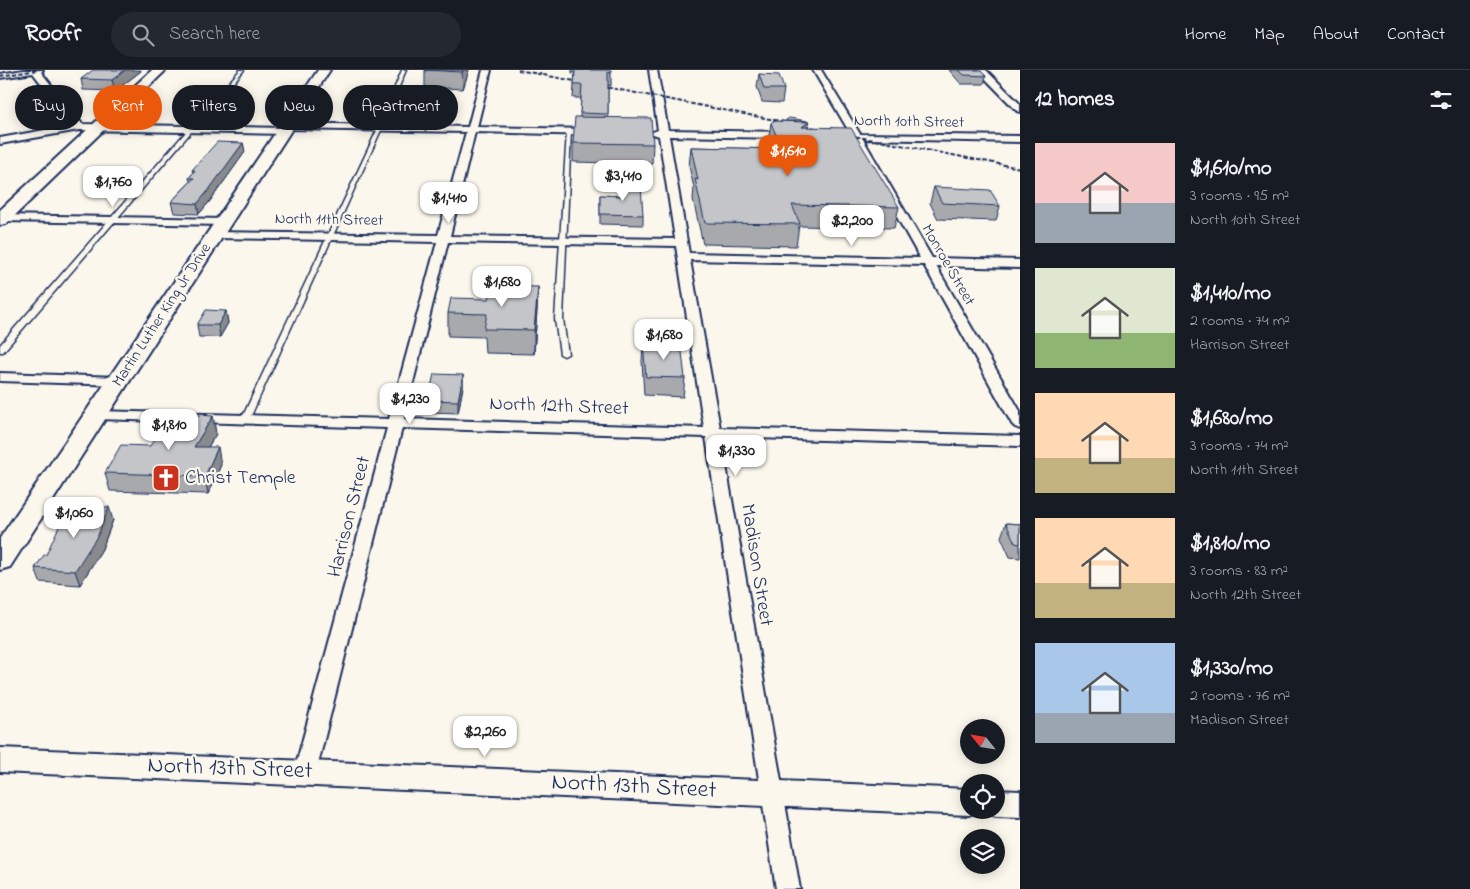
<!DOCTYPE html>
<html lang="en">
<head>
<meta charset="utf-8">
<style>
	:root { --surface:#171b24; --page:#242831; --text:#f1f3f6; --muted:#9ea1a6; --line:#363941; --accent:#ea580c }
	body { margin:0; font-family:"Indie Flower",sans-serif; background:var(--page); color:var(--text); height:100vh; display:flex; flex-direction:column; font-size:19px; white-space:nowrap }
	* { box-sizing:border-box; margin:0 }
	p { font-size:16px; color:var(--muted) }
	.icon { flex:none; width:28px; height:28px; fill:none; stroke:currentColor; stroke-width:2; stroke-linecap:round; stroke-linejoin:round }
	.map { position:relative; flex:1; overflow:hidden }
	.panel { display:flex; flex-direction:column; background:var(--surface); width:450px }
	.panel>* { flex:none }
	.top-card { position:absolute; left:15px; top:15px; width:475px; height:45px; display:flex; gap:10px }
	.needle { width:32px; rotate:300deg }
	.fabs { position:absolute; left:960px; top:649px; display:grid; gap:10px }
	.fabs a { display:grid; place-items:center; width:45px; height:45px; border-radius:50%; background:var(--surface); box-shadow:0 2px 12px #0003; font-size:25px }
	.price { position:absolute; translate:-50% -42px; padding:0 11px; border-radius:10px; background:#fff; color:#222; font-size:16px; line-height:32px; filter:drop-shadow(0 1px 2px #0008) }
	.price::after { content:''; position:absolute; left:50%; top:30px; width:15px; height:11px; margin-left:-8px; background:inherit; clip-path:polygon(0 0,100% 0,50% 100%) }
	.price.on { background:var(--accent); color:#fff }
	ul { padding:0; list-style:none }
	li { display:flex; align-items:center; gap:15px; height:125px; padding:0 15px }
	li span { display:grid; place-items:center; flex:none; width:140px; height:100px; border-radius:0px; color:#555 }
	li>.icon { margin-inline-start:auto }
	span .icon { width:60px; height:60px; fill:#fffc; stroke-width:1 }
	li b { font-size:21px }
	h2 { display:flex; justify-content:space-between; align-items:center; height:60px; padding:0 15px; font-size:21px }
	.tag { padding:0 18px; border-radius:22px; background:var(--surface); box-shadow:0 2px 12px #0003; font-size:18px; line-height:45px }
	.tag.on { background:var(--accent); color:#fff }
	header { display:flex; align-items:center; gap:30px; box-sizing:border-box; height:70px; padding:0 25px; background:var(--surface); border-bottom:1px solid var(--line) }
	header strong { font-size:24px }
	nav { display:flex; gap:28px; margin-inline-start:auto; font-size:18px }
	.search { width:350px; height:45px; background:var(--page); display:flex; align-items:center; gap:12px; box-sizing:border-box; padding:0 18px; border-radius:28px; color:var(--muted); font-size:19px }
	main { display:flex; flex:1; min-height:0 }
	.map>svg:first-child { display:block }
</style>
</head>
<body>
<header>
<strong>Roofr</strong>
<div class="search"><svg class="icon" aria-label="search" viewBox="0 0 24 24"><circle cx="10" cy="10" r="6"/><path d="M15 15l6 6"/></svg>Search here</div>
<nav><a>Home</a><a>Map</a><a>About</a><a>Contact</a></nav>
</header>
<main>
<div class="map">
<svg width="1020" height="819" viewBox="0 0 1020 819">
	<rect width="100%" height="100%" fill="#fbf7ec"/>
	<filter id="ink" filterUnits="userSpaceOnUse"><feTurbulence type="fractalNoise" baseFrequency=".02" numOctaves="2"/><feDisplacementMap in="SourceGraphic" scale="10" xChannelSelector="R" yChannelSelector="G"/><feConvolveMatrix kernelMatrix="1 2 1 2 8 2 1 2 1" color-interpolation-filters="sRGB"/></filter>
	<g filter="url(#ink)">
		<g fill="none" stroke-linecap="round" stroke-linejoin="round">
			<defs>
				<g id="service">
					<polygon points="240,0 244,0 3,282 0,282 0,275"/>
					<polygon points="402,0 406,0 382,58 250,348 246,350 243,350 242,348 378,58"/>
					<polygon points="569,60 571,61 563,249 568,284 564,286 560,284 555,249 567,61"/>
				</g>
				<g id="minor">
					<polygon points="23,0 43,0 41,2 82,54 285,58 290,61 285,64 79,60 0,74 0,68 73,55 33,3 0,8 0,4"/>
					<path d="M483 0H491L477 57 595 59 600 62 595 65 475 62 450 166 675 169 659 66 650 63 658 60 649 0H657L668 60 790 62 795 65 790 68 669 66 689 183 920 188 853 69H835L830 66 835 63H850L813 0H821L860 64 1020 66V72L863 69 932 188 1020 190V198L936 196 1020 341V359L1015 357 1012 354 924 195 690 190 720 358 1020 366V376L721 367 800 819H776L706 367 402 358 316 702 313 708 305 711 297 708 294 702 387 358 97 349 92 348 90 345 92 342 97 341 389 349 437 172 215 168 209 165 215 162 438 165 466 62 288 59 283 56 288 53 468 57ZM448 172 676 176 704 358 404 349Z"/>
					<polygon points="977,0 986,0 1020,34 1020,42 1017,41"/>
					<polygon points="0,145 224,149 230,152 224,155 2,151 0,151"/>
					<polygon points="0,303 119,307 124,308 126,311 124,314 119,315 0,311"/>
				</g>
				<g id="tertiary">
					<polygon points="0,678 969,719 969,740 980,740 969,745 0,702"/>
					<polygon points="996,720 1020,721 1020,747 996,746 985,742 985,740 996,740"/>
				</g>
				<g id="primary">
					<polygon points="152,0 166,0 6,154 0,155 0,140"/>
					<polygon points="318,0 330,0 10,497 0,500 0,468"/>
				</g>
			</defs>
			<!-- service casing -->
			<use href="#service" stroke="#1b2f5e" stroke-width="3"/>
			<!-- minor casing -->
			<use href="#minor" stroke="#1b2f5e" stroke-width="4"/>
			<!-- tertiary casing -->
			<use href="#tertiary" stroke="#1b2f5e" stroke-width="4"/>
			<!-- primary casing -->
			<use href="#primary" stroke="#1b2f5e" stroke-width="4"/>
			<!-- service -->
			<use href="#service" fill="#fbf7ec" fill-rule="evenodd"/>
			<!-- minor -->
			<use href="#minor" fill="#fbf7ec" fill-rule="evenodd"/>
			<!-- tertiary -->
			<use href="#tertiary" fill="#fbf7ec" fill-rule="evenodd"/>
			<!-- primary -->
			<use href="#primary" fill="#fbf7ec" fill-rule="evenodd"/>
			<!-- rail -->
			<g stroke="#1b2f5e" stroke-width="2" stroke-dasharray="4.5 2" stroke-linecap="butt">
				<polyline points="518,0 826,60"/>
				<polyline points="0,6 39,0"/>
				<polyline points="843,64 1020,98"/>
			</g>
		</g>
		<!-- wall -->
		<g fill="#a8a9ad" stroke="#1b2f5e">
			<polygon points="425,0 469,0 463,19 425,17"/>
			<polygon points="572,0 611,0 611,16 608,15 608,48 653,74 652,94 573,92 573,73 580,47 581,28 573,28 575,3 572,3"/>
			<polygon points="949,0 980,0 986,6 984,14 961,14"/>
			<polygon points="141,1 115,21 83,20 81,9"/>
			<polygon points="759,4 784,19 782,33 762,32 757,17"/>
			<polygon points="809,52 808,58 899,137 894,158 799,156 796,176 703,174 693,129 694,118 689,96 691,77 771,79 768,72 771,53"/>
			<polygon points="243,73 245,82 210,131 199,144 174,143 171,132 190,112 189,108 193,103 192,100"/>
			<polygon points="622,115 643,145 643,155 600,154 600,125 622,126"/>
			<polygon points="934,117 1000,136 996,151 938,149 930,133"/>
			<polygon points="538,217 537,240 534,284 485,283 484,267 448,266 448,243 489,229"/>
			<polygon points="226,241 228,253 220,267 199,267 197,255"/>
			<polygon points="643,273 685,308 683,327 644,325 642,291"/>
			<polygon points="463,305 463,317 458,343 429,342 428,330"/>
			<polygon points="213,346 216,364 208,377 221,395 208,424 110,421 105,403 150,376"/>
			<polygon points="113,450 102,479 80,515 40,512 35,498 46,485"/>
			<polygon points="1006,453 1020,454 1020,488 1010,487 1001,467"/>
		</g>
		<!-- shaded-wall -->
		<g fill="#888a8d" stroke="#1b2f5e">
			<polygon points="125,0 141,0 141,1 115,21 112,10"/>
			<polygon points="463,0 469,0 463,19 462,2"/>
			<polygon points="809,52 806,70 802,57"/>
			<polygon points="243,73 245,82 210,131 199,144 197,134"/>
			<polygon points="538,217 537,240 534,284 534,260"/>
			<polygon points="226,241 228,253 220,267 218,255"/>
			<polygon points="463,305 463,317 458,343 458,331"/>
			<polygon points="213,346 216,364 197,395 194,377"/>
			<polygon points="218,377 221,395 208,424 205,406"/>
			<polygon points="109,437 113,450 102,479 80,515 75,501"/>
		</g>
		<!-- building -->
		<g fill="#c3c5c9" stroke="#1b2f5e">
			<polygon points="93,0 125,0 112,10 81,9"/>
			<polygon points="425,0 463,0 462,2"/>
			<polygon points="575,0 611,0 611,3 608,2 608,44 580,43 582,15 574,15"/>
			<polygon points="959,0 980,0 986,6 964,5"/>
			<polygon points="759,4 779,5 784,19 764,19"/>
			<polygon points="575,47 651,48 653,74 573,73"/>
			<polygon points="789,48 807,51 785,51"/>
			<polygon points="773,51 809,52 802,57 851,58 899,137 792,135 800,154 705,153 695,109 698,110 691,77 782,79 771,53"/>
			<polygon points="217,72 243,73 208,121 197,134 171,132 194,108 189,108 195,100 192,100"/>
			<polygon points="622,115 641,116 643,145 600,144 600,125 623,126"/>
			<polygon points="934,117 990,120 1000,136 942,133"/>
			<polygon points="492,216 538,217 534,260 484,259 487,244 448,243 451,228 489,229"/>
			<polygon points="206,240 226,241 218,255 197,255"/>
			<polygon points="643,273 681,274 685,308 646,307"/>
			<polygon points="434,304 463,305 458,331 428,330"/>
			<polygon points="172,343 213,346 194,377 218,377 205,406 105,403 121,375 150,376"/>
			<polygon points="109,437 98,465 75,501 35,498 44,485 46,485 67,439"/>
			<polygon points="1006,453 1020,454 1020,474 1015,473"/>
		</g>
	</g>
	<!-- icons -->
	<defs>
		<symbol id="church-square" viewBox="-11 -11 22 22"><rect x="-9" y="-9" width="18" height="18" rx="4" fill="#c8321e" stroke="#fbf7ec"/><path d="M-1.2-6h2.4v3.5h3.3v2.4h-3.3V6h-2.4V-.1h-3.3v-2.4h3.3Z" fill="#fff"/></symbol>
	</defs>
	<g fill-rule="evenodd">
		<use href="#church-square" x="150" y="392" width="32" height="32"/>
	</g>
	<g text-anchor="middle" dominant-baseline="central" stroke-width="4.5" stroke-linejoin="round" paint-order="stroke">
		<!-- far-street labels -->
		<g font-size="16" fill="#1b2f5e" stroke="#fbf7ec">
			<text transform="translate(909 52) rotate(1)">North 10th Street</text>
			<text transform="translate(329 150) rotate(1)">North 11th Street</text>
			<text transform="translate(948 195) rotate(60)">Monroe Street</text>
			<text transform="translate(162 245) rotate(-57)">Martin Luther King Jr Drive</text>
		</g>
		<!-- street labels -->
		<g font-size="20" fill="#1b2f5e" stroke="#fbf7ec">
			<text transform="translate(559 337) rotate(2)">North 12th Street</text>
			<text transform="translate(350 447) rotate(-76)">Harrison Street</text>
			<text transform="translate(756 495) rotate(81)">Madison Street</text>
		</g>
		<!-- poi labels -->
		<g font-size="20" fill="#1b2f5e" stroke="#fbf7ec" text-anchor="start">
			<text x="185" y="408">Christ Temple</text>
		</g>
		<!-- near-street labels -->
		<g font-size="24" fill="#1b2f5e" stroke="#fbf7ec">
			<text transform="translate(230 699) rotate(2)">North 13th Street</text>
			<text transform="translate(634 717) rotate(3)">North 13th Street</text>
		</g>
	</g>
</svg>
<div class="fabs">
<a><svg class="needle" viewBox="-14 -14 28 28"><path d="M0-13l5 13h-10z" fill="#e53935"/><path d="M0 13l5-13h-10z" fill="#9ea1a6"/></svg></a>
<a><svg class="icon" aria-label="locate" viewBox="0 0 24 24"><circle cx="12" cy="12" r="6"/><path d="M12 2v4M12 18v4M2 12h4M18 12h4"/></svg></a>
<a><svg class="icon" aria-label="layers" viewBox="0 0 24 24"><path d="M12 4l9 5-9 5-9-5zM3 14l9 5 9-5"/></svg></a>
</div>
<b class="price on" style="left:788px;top:107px">$1,610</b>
<b class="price" style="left:623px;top:132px">$3,410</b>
<b class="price" style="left:113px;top:138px">$1,760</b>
<b class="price" style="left:449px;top:154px">$1,410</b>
<b class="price" style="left:852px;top:177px">$2,200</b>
<b class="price" style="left:502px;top:238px">$1,680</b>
<b class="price" style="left:664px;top:291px">$1,680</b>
<b class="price" style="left:410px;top:355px">$1,230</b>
<b class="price" style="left:169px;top:381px">$1,810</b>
<b class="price" style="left:736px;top:407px">$1,330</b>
<b class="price" style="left:74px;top:469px">$1,060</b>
<b class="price" style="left:485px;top:688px">$2,260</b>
<div class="top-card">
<a class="tag">Buy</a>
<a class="tag on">Rent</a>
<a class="tag">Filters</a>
<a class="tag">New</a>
<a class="tag">Apartment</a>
</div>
</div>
<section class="panel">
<h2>12 homes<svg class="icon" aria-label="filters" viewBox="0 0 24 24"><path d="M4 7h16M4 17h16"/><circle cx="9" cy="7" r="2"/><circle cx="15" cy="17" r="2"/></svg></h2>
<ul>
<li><span style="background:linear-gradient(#f6c9c9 60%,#9aa5b1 0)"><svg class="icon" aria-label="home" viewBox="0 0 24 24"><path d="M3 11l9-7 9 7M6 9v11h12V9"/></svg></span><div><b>$1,610/mo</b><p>3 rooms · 95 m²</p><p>North 10th Street</p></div></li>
<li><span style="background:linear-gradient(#dfe7d0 65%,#8fb573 0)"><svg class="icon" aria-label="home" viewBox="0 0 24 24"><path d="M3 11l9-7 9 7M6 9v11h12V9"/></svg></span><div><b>$1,410/mo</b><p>2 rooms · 74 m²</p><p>Harrison Street</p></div></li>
<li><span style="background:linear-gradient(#ffd9b3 65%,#c2b280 0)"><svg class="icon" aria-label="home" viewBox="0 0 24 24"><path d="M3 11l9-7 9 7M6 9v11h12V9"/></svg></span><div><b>$1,680/mo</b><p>3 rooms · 74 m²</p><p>North 11th Street</p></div></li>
<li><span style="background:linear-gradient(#ffd9b3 65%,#c2b280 0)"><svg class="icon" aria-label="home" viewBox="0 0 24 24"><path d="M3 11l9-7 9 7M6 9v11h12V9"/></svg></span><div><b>$1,810/mo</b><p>3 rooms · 83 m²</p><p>North 12th Street</p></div></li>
<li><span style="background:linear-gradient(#a9c7e8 70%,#9aa5b1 0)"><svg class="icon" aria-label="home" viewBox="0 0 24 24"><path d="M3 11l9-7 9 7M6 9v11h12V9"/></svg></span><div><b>$1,330/mo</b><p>2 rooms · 76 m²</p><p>Madison Street</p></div></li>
</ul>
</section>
</main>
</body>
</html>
